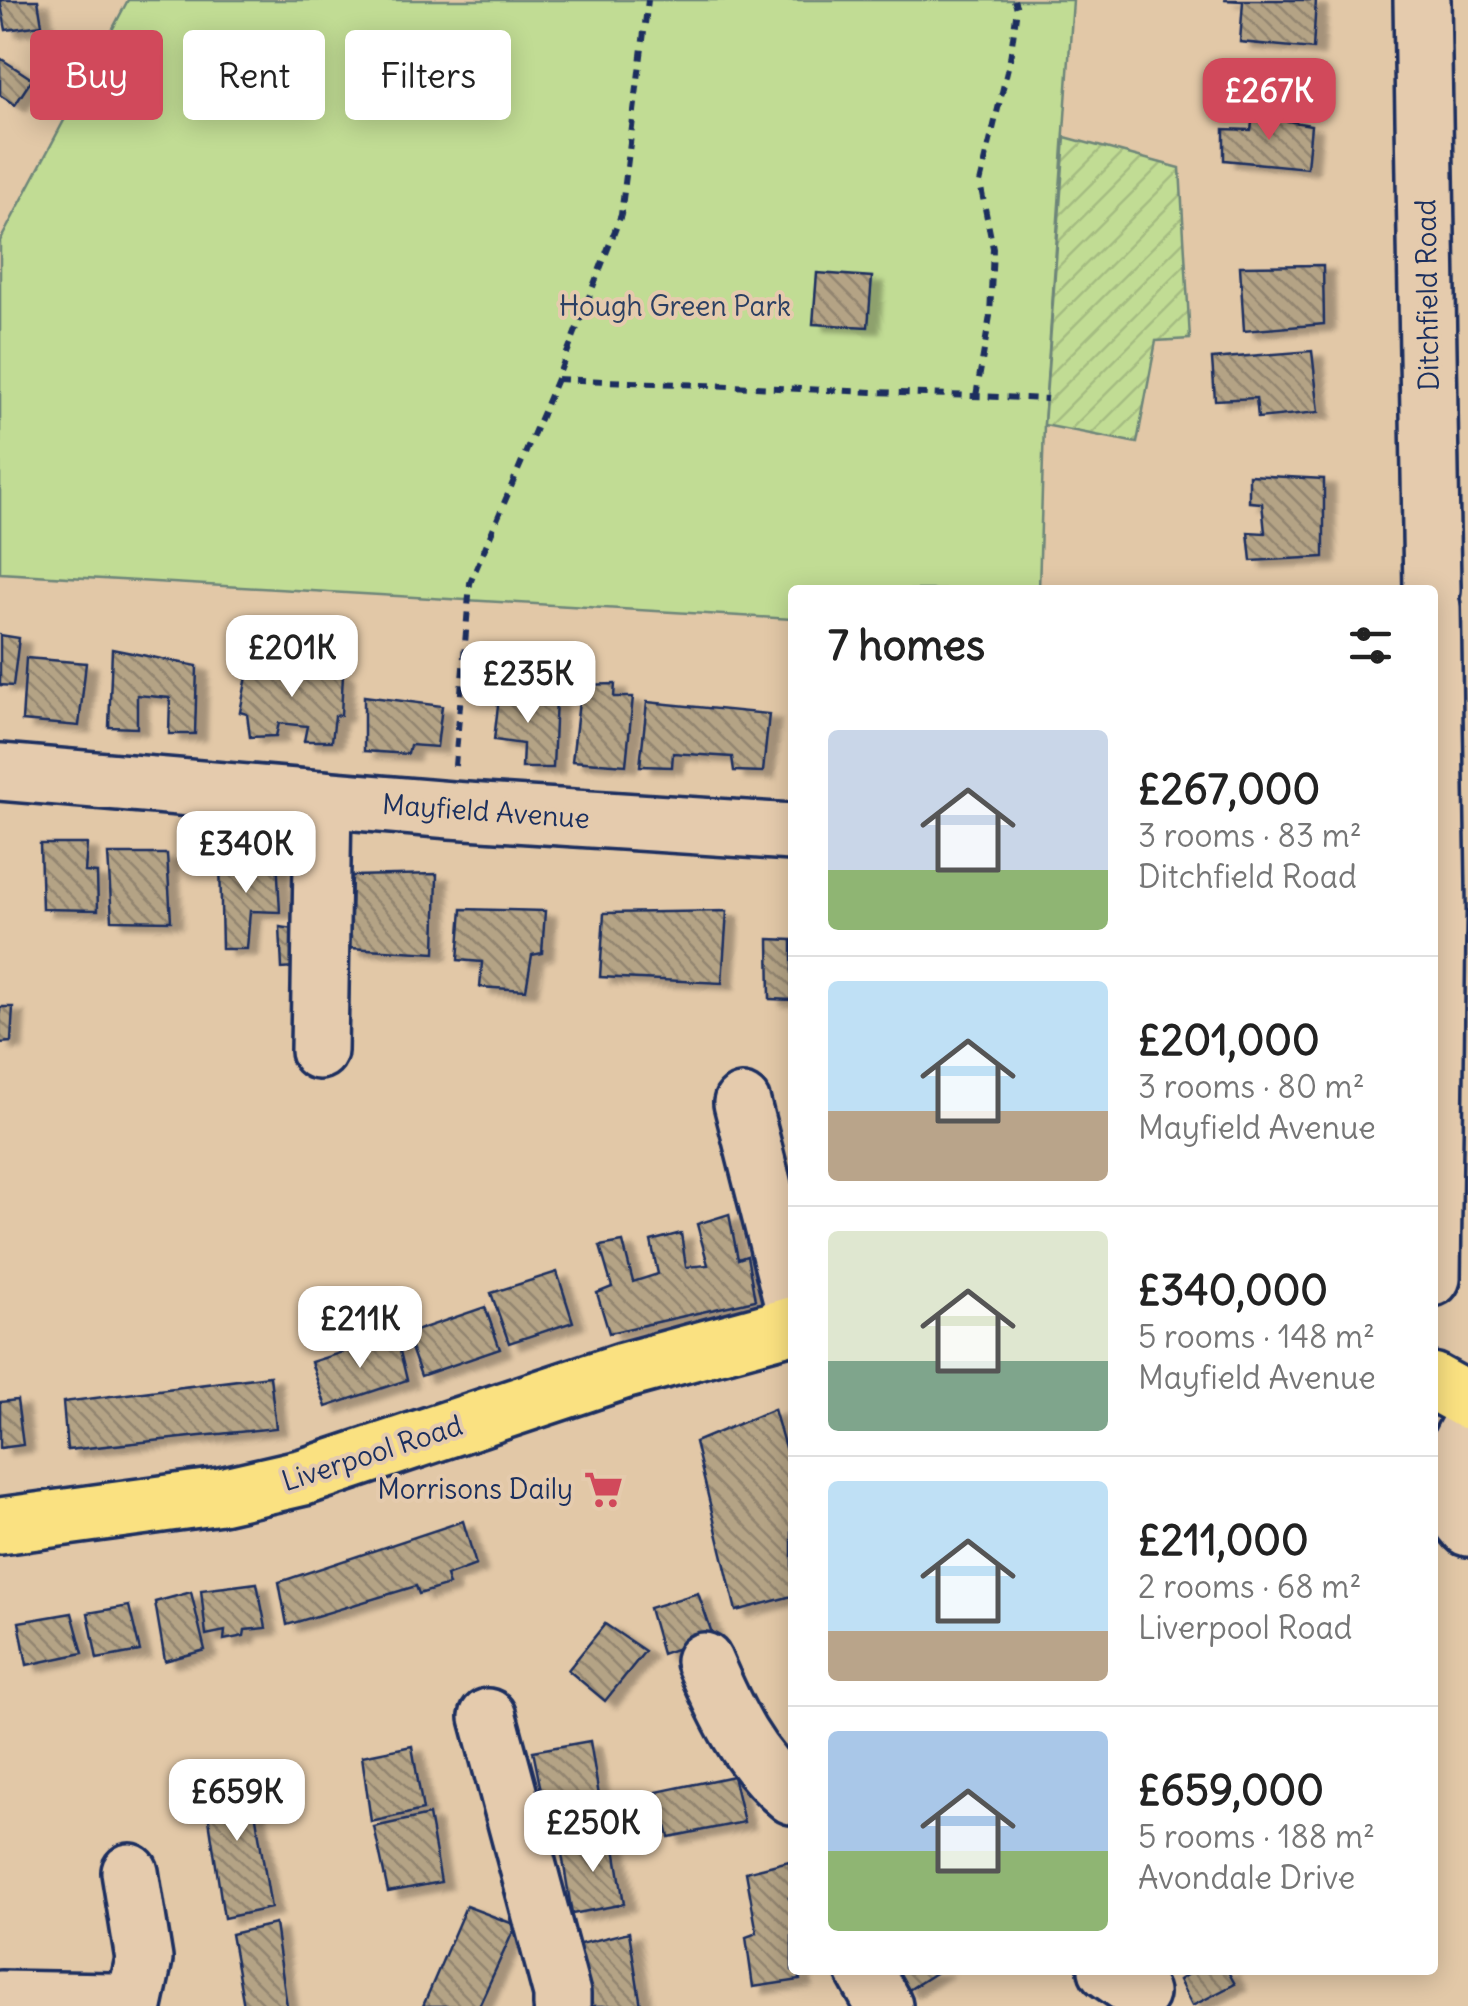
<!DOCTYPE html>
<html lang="en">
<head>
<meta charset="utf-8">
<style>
	:root { --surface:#fff; --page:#f6f6f6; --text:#222; --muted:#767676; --line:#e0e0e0; --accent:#d1495b }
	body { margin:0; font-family:Delius,sans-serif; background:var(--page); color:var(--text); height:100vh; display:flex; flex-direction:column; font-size:38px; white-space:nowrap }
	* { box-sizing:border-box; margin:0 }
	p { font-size:32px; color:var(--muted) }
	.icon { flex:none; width:55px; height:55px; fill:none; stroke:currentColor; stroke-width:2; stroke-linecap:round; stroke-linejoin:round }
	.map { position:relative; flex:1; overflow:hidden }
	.sheet { position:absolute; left:788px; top:585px; width:650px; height:1390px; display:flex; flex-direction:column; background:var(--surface); border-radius:10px; box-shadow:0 5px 25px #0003 }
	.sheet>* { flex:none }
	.top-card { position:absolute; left:30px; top:30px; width:608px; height:90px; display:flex; gap:20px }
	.price { position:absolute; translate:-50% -85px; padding:0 22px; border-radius:20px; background:#fff; color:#222; font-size:32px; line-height:65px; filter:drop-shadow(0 2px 5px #0008) }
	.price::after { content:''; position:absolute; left:50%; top:60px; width:30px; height:22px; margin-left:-15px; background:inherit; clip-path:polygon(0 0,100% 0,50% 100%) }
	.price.current { background:var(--accent); color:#fff }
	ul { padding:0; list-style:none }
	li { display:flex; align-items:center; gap:30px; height:250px; padding:0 40px }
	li+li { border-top:2px solid var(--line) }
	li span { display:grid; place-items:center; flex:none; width:280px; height:200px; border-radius:10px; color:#555 }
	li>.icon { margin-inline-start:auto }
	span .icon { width:120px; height:120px; fill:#fffc; stroke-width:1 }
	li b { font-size:42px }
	h2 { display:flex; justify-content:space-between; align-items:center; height:120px; padding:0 40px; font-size:42px }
	.pill { padding:0 35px; border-radius:10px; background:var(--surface); box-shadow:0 5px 25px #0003; font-size:35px; line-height:90px }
	.pill.current { background:var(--accent); color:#fff }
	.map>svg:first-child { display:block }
</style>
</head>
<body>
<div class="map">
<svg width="1468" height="2006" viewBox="0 0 1468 2006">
	<defs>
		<pattern id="garden-furrows" width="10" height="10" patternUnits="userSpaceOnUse" patternTransform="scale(2.5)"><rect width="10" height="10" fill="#c1dc94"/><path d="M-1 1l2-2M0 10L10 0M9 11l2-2" fill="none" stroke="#a5bd82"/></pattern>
		<pattern id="building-back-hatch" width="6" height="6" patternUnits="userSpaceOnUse" patternTransform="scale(2.5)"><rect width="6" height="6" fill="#b4a385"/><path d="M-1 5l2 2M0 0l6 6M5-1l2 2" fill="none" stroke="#928570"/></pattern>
		<filter id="shadow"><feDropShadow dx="11" dy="6" stdDeviation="2.5" flood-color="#0004"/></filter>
	</defs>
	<rect width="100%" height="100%" fill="#e2c8a7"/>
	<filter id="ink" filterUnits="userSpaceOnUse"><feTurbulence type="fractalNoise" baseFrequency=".01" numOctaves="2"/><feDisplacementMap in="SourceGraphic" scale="20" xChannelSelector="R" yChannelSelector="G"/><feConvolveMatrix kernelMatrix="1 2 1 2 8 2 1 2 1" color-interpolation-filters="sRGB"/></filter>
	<g filter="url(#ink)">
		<!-- green -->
		<polygon fill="#c1dc94" stroke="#6e8679" stroke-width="2.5" points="128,0 1073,0 1044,424 1039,590 792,590 792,619 0,573 0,241"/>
		<!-- garden -->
		<polygon fill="url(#garden-furrows)" stroke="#6e8679" stroke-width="2.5" points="1065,137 1180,168 1190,339 1156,341 1137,443 1044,425"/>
		<!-- building -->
		<g fill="url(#building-back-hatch)" stroke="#1b2f5e" stroke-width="2.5" filter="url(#shadow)">
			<polygon points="38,0 42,25 6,30 0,0"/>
			<polygon points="1224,0 1316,0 1313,49 1240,42 1243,1"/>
			<polygon points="0,58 32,79 15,105 0,95"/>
			<polygon points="1253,115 1311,125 1307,168 1224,160 1224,129 1251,130"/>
			<polygon points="1323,265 1324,324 1244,331 1240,266"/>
			<polygon points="817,273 872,277 868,327 813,324"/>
			<polygon points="1312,351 1319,412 1258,418 1256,398 1215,400 1212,359"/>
			<polygon points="1249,475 1324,479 1324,557 1251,561 1248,532 1265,533 1262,503 1249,502"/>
			<polygon points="0,635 19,638 13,686 0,685"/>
			<polygon points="112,649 197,666 195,734 169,734 170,698 137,695 137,728 109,727"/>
			<polygon points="26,658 86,663 79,726 22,721"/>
			<polygon points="250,661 343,674 341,715 335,716 332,741 304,741 307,726 279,723 276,736 250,737 247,714 240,712"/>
			<polygon points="615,684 614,697 633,697 626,765 572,761 581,685"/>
			<polygon points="500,688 556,698 553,768 522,768 523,744 494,740"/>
			<polygon points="364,696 442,706 437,747 410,745 408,754 364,751"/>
			<polygon points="647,702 769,714 763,772 734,771 732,757 673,753 672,767 640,766"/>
			<polygon points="40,844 87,844 85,872 97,873 98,910 42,909"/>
			<polygon points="108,854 167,854 171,921 112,920"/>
			<polygon points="277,858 280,912 250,911 247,949 222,949 220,859"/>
			<polygon points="437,874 435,953 350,948 352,876"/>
			<polygon points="462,909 545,911 542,953 532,955 526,990 480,987 482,962 458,960"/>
			<polygon points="727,911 722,983 600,977 604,913"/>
			<polygon points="280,927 302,930 305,967 282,969"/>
			<polygon points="769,939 792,940 792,1000 770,999"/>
			<polygon points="0,1007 13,1007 11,1042 0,1043"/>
			<polygon points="729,1214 738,1259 747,1256 755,1300 609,1333 597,1293 612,1287 600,1246 623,1242 633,1282 658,1274 651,1241 681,1233 686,1267 708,1265 697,1224"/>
			<polygon points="557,1272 573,1322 509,1343 491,1293"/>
			<polygon points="485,1307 500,1349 421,1376 406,1334"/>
			<polygon points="396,1335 407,1380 326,1407 311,1362"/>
			<polygon points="270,1376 276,1428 67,1450 63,1402"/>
			<polygon points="17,1400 23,1445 0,1448 0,1402"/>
			<polygon points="774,1409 792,1472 792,1596 736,1611 695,1442"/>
			<polygon points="463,1521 476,1565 446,1576 449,1585 419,1594 416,1586 287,1625 279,1582"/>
			<polygon points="257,1583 266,1628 245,1630 244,1636 224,1640 225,1631 206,1635 201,1590"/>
			<polygon points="191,1592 205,1650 165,1661 155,1602"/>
			<polygon points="698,1593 713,1636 662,1654 649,1608"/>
			<polygon points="129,1606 140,1651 97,1659 88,1613"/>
			<polygon points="72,1613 83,1653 27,1665 19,1622"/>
			<polygon points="605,1624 645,1651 605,1701 568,1670"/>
			<polygon points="590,1741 601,1808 547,1820 533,1751"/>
			<polygon points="412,1746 423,1810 371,1822 362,1756"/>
			<polygon points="248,1769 271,1908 224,1918 203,1780"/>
			<polygon points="733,1776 744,1822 669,1837 657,1792"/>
			<polygon points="429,1815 441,1882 388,1892 374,1827"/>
			<polygon points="613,1835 624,1904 572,1914 561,1848"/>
			<polygon points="789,1861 792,1878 792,1898 789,1898 792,1913 792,1970 799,1970 800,1980 753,1987 746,1937 757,1933 746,1872"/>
			<polygon points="466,1906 516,1925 479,2006 423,2006"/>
			<polygon points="275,1924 287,2006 244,2006 231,1934"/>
			<polygon points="629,1932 641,2006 584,2006 572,1946"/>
			<polygon points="894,1970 940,1970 907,1991"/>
			<polygon points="1194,1970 1227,1970 1235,1984 1192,2006 1179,1980"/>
		</g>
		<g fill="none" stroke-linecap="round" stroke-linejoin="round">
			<defs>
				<g id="minor">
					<polyline points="1422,0 1432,590"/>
					<polyline points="1432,607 1437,910 1432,1278"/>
					<polyline points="0,772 451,810 792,832"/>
					<polyline points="319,1051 323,799"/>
					<polyline points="742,1103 792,1301"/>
					<path d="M1468 1428C1447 1467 1435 1491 1468 1528"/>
					<path d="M704 1661C726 1712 748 1760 792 1796"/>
					<polyline points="488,1717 562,1994 562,2006"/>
					<polyline points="130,1872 144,1959 134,2006"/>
					<polyline points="864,1970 884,2006"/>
					<polyline points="1107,1970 1140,1993"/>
					<polyline points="0,1999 111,2001 122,2006"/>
				</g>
				<g id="major">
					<polyline points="1432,1381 1468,1401"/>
					<polyline points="0,1526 221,1496 304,1477 623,1371 792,1325"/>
				</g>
			</defs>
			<!-- minor casing -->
			<use href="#minor" stroke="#1b2f5e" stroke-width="62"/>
			<!-- major casing -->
			<use href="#major" stroke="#1b2f5e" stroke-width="62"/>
			<!-- path -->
			<g stroke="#1b2f5e" stroke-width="6" stroke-dasharray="10 8" stroke-linecap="butt">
				<polyline points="557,379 1047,399"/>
				<polyline points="976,396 990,316 993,248 980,183 1010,59 1017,8 1014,0"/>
				<polyline points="455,766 470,583 557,379 621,215 648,0"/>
			</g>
			<!-- minor -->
			<use href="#minor" stroke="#e5cbad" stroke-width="55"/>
			<!-- major -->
			<use href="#major" stroke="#fae181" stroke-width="55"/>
		</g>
	</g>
	<!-- icons -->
	<defs>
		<symbol id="supermarket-bare" viewBox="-9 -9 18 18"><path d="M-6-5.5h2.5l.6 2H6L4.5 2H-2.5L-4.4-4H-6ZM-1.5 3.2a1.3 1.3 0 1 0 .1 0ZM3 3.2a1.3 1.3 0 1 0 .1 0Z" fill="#d1495b" stroke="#e5cbad" stroke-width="2.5" paint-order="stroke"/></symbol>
	</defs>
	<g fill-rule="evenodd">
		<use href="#supermarket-bare" x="576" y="1462" width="55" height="55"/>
	</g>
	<g text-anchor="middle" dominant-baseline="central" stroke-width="8" stroke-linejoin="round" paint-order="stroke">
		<!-- street labels -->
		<g font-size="28" fill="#1b2f5e" stroke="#e5cbad">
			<text transform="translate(1427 295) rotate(-91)">Ditchfield Road</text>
			<text transform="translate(486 811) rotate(4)">Mayfield Avenue</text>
			<text transform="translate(372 1453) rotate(-18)">Liverpool Road</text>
		</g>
		<!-- park labels -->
		<g font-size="28" fill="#2c4063" stroke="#e5cbad">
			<text x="675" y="306">Hough Green Park</text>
		</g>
		<!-- poi labels -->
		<g font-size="28" fill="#1b2f5e" stroke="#e5cbad" text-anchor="end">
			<text x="573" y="1489">Morrisons Daily</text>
		</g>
	</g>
</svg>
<b class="price current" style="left:1269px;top:143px">£267K</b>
<b class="price" style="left:292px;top:700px">£201K</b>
<b class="price" style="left:528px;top:726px">£235K</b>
<b class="price" style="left:246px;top:896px">£340K</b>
<b class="price" style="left:360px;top:1371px">£211K</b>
<b class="price" style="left:237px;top:1844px">£659K</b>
<b class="price" style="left:593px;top:1875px">£250K</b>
<div class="top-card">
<a class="pill current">Buy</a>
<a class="pill">Rent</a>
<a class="pill">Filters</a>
</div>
<section class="sheet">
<h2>7 homes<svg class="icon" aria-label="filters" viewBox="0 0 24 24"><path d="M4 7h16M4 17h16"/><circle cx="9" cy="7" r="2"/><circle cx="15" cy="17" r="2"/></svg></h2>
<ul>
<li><span style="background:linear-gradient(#c9d6e8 70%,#8fb573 0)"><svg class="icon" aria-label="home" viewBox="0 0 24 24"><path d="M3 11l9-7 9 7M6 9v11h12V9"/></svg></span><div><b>£267,000</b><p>3 rooms · 83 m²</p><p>Ditchfield Road</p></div></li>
<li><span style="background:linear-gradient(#bfe0f5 65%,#b9a48a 0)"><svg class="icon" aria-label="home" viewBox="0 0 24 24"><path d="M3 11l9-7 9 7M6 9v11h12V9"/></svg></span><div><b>£201,000</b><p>3 rooms · 80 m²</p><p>Mayfield Avenue</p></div></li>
<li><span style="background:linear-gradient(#dfe7d0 65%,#7fa58c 0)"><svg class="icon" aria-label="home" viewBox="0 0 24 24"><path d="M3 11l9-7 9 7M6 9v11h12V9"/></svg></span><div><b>£340,000</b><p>5 rooms · 148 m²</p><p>Mayfield Avenue</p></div></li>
<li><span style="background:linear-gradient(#bfe0f5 75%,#b9a48a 0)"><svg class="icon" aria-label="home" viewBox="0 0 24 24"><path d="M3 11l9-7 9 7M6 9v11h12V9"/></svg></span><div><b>£211,000</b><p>2 rooms · 68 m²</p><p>Liverpool Road</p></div></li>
<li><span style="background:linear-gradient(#a9c7e8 60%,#8fb573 0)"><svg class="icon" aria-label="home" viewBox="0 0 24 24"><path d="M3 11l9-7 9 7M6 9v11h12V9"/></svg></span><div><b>£659,000</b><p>5 rooms · 188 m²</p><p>Avondale Drive</p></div></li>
</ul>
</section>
</div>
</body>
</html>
